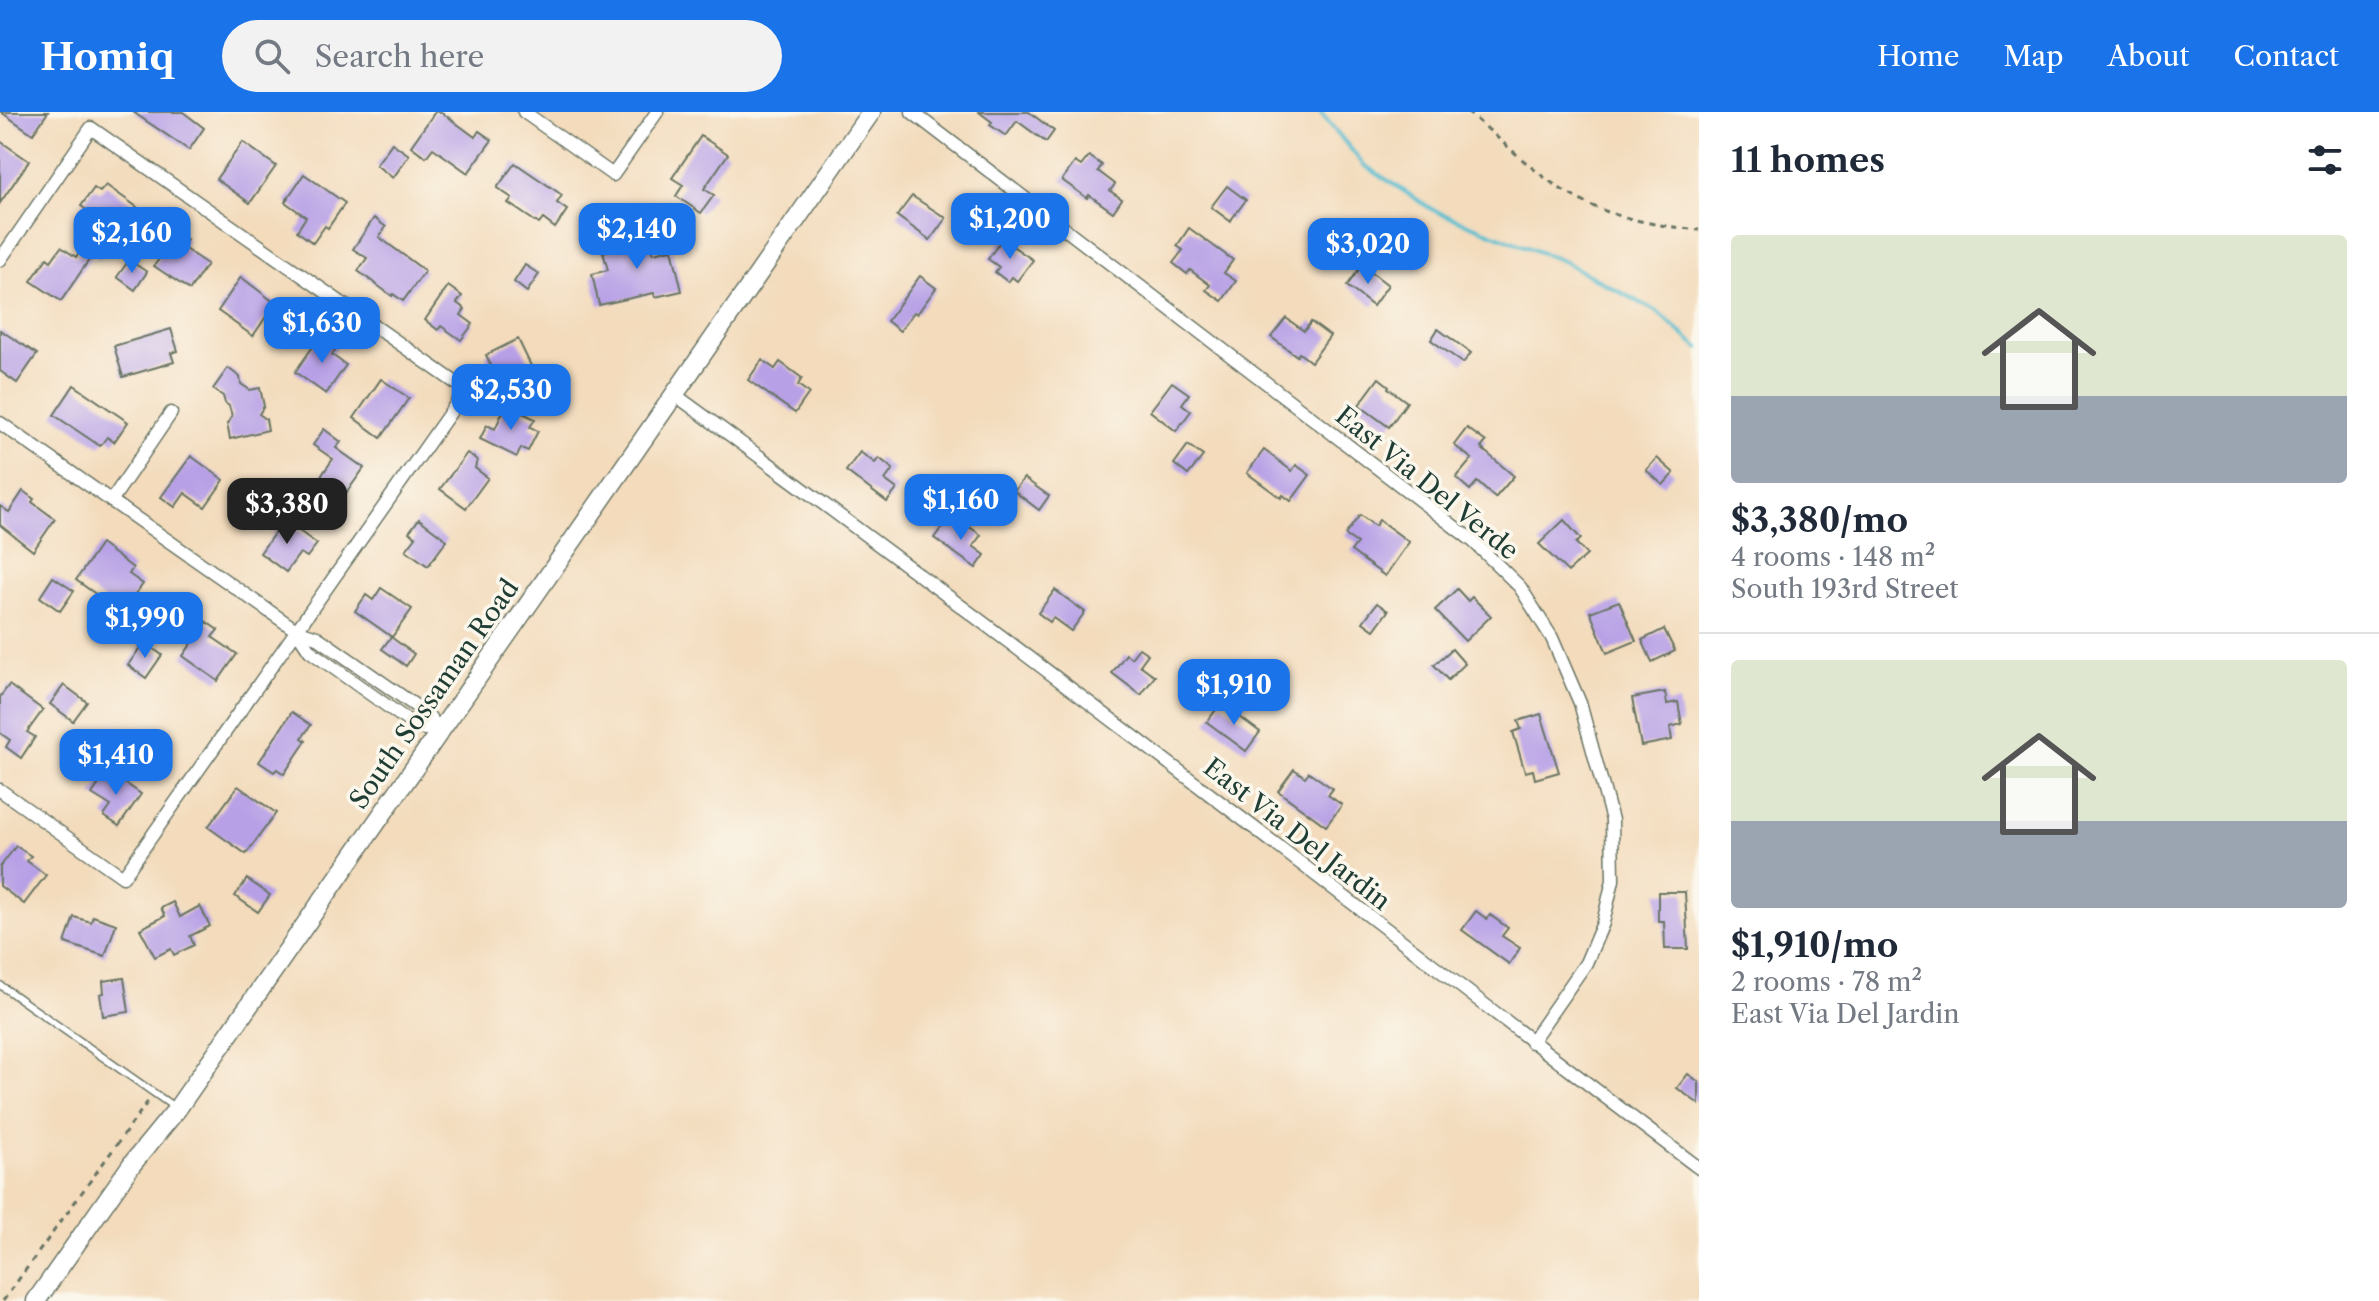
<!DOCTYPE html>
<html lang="en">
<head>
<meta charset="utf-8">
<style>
	:root { --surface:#fff; --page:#f2f2f3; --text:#1f2937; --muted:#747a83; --line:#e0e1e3; --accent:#1a73e8 }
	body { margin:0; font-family:"Libre Caslon Text",serif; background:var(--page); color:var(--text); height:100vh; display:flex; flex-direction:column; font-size:30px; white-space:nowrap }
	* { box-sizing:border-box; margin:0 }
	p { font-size:26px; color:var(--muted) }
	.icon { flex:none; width:44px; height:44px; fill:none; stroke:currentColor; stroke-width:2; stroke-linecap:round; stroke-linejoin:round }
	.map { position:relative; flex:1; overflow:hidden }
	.drawer { display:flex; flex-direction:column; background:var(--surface); width:680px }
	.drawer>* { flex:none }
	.price { position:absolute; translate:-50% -68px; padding:0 18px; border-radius:16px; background:var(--accent); color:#fff; font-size:26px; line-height:52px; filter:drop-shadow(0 2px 4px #0008) }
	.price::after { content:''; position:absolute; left:50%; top:48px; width:24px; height:18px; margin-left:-12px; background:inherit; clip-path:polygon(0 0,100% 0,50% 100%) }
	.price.selected { background:#222; color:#fff }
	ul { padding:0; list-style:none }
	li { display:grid; align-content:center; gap:16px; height:424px; padding:0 32px }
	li+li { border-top:2px solid var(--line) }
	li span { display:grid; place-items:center; height:248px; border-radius:8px; color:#555 }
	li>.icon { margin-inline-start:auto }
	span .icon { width:144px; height:144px; fill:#fffc; stroke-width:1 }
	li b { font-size:34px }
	h2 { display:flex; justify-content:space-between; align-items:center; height:96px; padding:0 32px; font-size:34px }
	header { display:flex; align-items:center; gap:48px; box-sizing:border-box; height:112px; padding:0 40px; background:var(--accent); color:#fff }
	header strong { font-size:38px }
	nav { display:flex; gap:44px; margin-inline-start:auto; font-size:28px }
	.search { width:560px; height:72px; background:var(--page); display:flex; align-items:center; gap:20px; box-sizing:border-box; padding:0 28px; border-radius:44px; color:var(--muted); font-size:30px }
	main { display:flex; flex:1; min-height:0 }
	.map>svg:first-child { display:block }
</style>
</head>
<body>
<header>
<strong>Homiq</strong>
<div class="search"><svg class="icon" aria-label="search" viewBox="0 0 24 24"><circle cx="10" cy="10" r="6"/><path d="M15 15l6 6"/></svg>Search here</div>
<nav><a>Home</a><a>Map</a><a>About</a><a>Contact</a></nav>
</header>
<main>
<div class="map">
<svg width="1699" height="1189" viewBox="0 0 1699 1189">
	<rect width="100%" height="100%" fill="#fbf7ec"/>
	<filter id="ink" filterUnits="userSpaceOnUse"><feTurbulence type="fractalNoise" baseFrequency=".0125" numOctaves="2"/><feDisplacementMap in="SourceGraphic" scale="16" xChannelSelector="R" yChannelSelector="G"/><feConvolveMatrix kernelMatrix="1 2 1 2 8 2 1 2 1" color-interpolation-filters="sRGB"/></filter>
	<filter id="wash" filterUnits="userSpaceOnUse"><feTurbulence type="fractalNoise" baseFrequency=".006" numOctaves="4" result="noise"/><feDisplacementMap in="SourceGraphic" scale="32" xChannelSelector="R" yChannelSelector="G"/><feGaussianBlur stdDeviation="1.8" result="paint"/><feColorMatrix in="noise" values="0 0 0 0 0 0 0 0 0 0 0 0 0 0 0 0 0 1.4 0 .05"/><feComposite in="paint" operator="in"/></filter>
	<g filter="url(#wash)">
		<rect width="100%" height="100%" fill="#f3dbbc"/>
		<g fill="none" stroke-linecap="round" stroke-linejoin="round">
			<!-- stream -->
			<polyline stroke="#54bdd0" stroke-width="4" points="1320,0 1364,53 1433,98 1565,150 1657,200 1699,236"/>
		</g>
		<g id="blocks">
			<!-- building -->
			<g fill="#b7a0e6">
				<polygon points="1,0 48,0 33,22"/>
				<polygon points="133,0 183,0 204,16 189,38"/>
				<polygon points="435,0 441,0 475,25 479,19 492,28 468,61 433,36 426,45 411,34"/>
				<polygon points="979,0 1029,0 1054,19 1046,30 1017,9 1006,24 990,13 992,10"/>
				<polygon points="701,24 728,42 704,77 714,83 701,101 676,84 683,73 672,66"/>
				<polygon points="0,29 29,49 0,91"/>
				<polygon points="243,30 276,54 250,91 216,67"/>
				<polygon points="392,31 409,43 393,66 376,53"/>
				<polygon points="1089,44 1102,53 1098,59 1115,72 1110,79 1122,87 1113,100 1089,83 1087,86 1062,68 1075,50 1081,54"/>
				<polygon points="515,51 562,83 557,91 567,98 555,116 543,107 539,112 508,91 512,86 497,76"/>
				<polygon points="304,62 345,91 328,116 325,114 313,131 297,119 306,105 285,90"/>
				<polygon points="106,73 137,95 100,147 93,142 61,189 31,169 47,146 51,149 61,135 76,145 101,108 81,94 94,76 100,80"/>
				<polygon points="1227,74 1246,88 1230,109 1211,95"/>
				<polygon points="912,84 946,106 930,128 897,104"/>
				<polygon points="374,106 386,115 379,125 425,159 403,189 393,182 392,184 358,159 367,146 353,137"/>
				<polygon points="648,115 653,141 672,137 682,179 655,185 654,181 599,193 592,162 608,158 603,140 629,134 626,120"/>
				<polygon points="1189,116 1233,148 1224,161 1236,169 1222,189 1206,178 1210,173 1190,158 1187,162 1173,151 1183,138 1177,134"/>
				<polygon points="174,119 187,128 182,135 207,152 190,178 154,154 164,140 161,138"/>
				<polygon points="1002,127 1033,148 1017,169 1012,165 1008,170 995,160 999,155 988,147"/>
				<polygon points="129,148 147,160 135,178 117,165"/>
				<polygon points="525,153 539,162 527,180 514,170"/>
				<polygon points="1362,153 1388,173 1373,194 1347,174"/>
				<polygon points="920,164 936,176 917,202 914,200 900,219 887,209"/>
				<polygon points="241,165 275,191 253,224 218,199"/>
				<polygon points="448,174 462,184 457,191 465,197 461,203 473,212 461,228 441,214 438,218 425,208"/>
				<polygon points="1286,206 1304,219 1311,210 1330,224 1311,250 1299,241 1297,244 1271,225"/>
				<polygon points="171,217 178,239 171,241 174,250 123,265 114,234"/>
				<polygon points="1438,217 1471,241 1463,251 1431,228"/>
				<polygon points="0,218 37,242 17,271 0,259"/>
				<polygon points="322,222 338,233 332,243 346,253 326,282 295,260"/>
				<polygon points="518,227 533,258 500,274 486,243"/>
				<polygon points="762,248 775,257 780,250 802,266 798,273 809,281 795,301 748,268"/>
				<polygon points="228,256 240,265 241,272 250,278 260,276 264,294 259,302 266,307 268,318 230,327 227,312 232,304 229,294 225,291 223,284 213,277"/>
				<polygon points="1379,266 1389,274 1388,276 1407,290 1389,315 1359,293"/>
				<polygon points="381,267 409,286 381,326 354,306"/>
				<polygon points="1172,270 1189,282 1182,292 1191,299 1176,319 1150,299"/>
				<polygon points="74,273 128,310 114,330 107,325 100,334 54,303"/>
				<polygon points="506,293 535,307 530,315 538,319 528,339 521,336 517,345 480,327 487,313 495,317"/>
				<polygon points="1467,316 1486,330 1481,336 1514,364 1495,386 1477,370 1470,378 1456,366 1472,347 1454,333"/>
				<polygon points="324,317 341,330 336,336 364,356 334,398 316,385 326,371 319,367 333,347 313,333"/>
				<polygon points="1188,333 1203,344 1188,363 1174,352"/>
				<polygon points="1264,338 1292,359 1296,353 1310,363 1291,389 1283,383 1281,386 1247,361"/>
				<polygon points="860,340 875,351 879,346 893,357 885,368 897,377 887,390 846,359"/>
				<polygon points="467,341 477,348 475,356 488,366 466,396 440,377"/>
				<polygon points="191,344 224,368 205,395 185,381 175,395 161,385"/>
				<polygon points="1657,346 1674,361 1663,373 1646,358"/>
				<polygon points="1024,366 1049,384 1039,398 1014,379"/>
				<polygon points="23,379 34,387 32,390 55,407 33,439 0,413 0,394 9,400"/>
				<polygon points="1360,403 1375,414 1379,408 1409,430 1385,464 1351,439 1357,431 1345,423"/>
				<polygon points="419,407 447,428 428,454 406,438 416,425 409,420"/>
				<polygon points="948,407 962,417 965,412 981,423 973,434 985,443 976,456 934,426"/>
				<polygon points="284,408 317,432 307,445 300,441 286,460 260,441"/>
				<polygon points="1564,408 1581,427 1576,431 1587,443 1568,460 1539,432"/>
				<polygon points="101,432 133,456 129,462 143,472 126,495 118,489 114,495 76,468"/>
				<polygon points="53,465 74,479 60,499 40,485"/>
				<polygon points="381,476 412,497 392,525 355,499 366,483 373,488"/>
				<polygon points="1457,477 1468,489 1472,485 1491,504 1465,529 1435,498"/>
				<polygon points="1055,478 1085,500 1071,519 1053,506 1050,510 1038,501"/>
				<polygon points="1619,489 1636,529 1607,541 1590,500"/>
				<polygon points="1377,491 1388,499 1374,518 1363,510"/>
				<polygon points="202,507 218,518 212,525 237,542 218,569 183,544 194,528 190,525"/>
				<polygon points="1664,517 1675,539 1652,550 1642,528"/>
				<polygon points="391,525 414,542 406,554 382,537"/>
				<polygon points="144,530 162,543 146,566 128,553"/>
				<polygon points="1139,536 1148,542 1140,553 1155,564 1141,583 1112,561 1126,542 1131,546"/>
				<polygon points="1452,537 1465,552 1448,568 1434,553"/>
				<polygon points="9,573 43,598 27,620 35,625 21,646 6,635 10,628 0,621 0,585"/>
				<polygon points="64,573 87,590 73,609 50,592"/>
				<polygon points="1665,580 1667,592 1678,590 1682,612 1670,615 1672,628 1641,634 1632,586"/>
				<polygon points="1221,591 1260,620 1246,639 1207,610"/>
				<polygon points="292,600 311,613 302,626 306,629 284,662 277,657 274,660 259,650"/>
				<polygon points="1541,602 1559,660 1535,667 1533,658 1525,660 1513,620 1521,617 1518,609"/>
				<polygon points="1294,657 1305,665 1309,660 1333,677 1328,683 1342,693 1326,714 1278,679"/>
				<polygon points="108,659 141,682 119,714 104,704 111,694 92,682"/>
				<polygon points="238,674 276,701 246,742 208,715"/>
				<polygon points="16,734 31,744 27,749 46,763 24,792 0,774 0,755"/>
				<polygon points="247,767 270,783 258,800 235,784"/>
				<polygon points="1658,780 1685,780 1688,837 1665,837 1664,809 1658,809"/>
				<polygon points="173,790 180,805 200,794 210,814 190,824 194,833 174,843 171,837 155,845 140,817 165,804 161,796"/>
				<polygon points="1476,799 1487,807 1490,803 1508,816 1502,824 1520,836 1509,852 1462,818"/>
				<polygon points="93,804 116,812 105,844 65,831 74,805 91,810"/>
				<polygon points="124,866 129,900 103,904 100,882 104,881 103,869"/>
				<polygon points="1688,962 1699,970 1699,992 1677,976"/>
			</g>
		</g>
	</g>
	<g filter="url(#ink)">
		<use href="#blocks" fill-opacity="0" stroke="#697464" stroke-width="2"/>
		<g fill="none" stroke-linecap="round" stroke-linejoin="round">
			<defs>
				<polyline id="lane" points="0,873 174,995"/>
				<g id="street">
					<polyline points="524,0 613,63 657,0"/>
					<polyline points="912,0 1473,429 1520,475 1552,526 1580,591 1612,708 1613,768 1603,811 1586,851 1531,930"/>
					<polyline points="0,148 91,16 466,278 123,765 0,678"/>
					<path d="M674 282C855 414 1034 548 1212 684 1375 807 1535 933 1699 1056"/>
					<polyline points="0,311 296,518 317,525 427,602 440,619"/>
					<polyline points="111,389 171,301"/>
					<polyline points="296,518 310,539 418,616 440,619"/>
				</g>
				<polyline id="secondary" points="36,1189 132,1052 177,997 871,0"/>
			</defs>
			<!-- lane casing -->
			<use href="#lane" stroke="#697464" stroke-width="9"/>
			<!-- street casing -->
			<use href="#street" stroke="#697464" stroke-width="15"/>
			<!-- secondary casing -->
			<use href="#secondary" stroke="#697464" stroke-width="21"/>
			<!-- path -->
			<g stroke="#697464" stroke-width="3" stroke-dasharray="6 6" stroke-linecap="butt">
				<path d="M1467 0C1498 24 1525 53 1558 75 1600 104 1650 113 1699 118"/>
				<polyline points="3,1189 149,988"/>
			</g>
			<!-- lane -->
			<use href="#lane" stroke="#fff" stroke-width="6"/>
			<!-- street -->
			<use href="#street" stroke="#fff" stroke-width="12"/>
			<!-- secondary -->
			<use href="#secondary" stroke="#fff" stroke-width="18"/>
		</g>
	</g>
	<g text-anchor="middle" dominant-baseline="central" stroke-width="7" stroke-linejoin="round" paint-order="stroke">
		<!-- street labels -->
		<g font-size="26" fill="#1f3d34" stroke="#fbf7ec">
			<text transform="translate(1427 371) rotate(39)">East Via Del Verde</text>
			<text transform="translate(434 582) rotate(-55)">South Sossaman Road</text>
			<text transform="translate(1297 722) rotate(38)">East Via Del Jardin</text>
		</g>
	</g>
</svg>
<b class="price" style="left:1010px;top:149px">$1,200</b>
<b class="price" style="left:637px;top:159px">$2,140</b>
<b class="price" style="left:132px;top:163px">$2,160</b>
<b class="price" style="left:1368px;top:174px">$3,020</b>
<b class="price" style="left:322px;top:253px">$1,630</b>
<b class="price" style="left:511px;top:320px">$2,530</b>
<b class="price" style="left:961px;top:430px">$1,160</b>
<b class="price selected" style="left:287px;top:434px">$3,380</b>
<b class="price" style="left:145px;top:548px">$1,990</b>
<b class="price" style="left:1234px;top:615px">$1,910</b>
<b class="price" style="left:116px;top:685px">$1,410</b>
</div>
<section class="drawer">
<h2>11 homes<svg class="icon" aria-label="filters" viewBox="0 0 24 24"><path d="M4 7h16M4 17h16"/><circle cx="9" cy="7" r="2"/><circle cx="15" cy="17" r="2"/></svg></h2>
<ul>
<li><span style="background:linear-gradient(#dfe7d0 65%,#9aa5b1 0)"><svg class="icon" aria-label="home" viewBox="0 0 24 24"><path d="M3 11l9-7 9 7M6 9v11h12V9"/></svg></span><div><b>$3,380/mo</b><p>4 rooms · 148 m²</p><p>South 193rd Street</p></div></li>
<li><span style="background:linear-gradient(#dfe7d0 65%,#9aa5b1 0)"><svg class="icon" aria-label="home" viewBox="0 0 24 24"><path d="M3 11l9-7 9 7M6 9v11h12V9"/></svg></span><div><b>$1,910/mo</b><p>2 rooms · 78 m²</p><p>East Via Del Jardin</p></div></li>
</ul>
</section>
</main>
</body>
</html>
